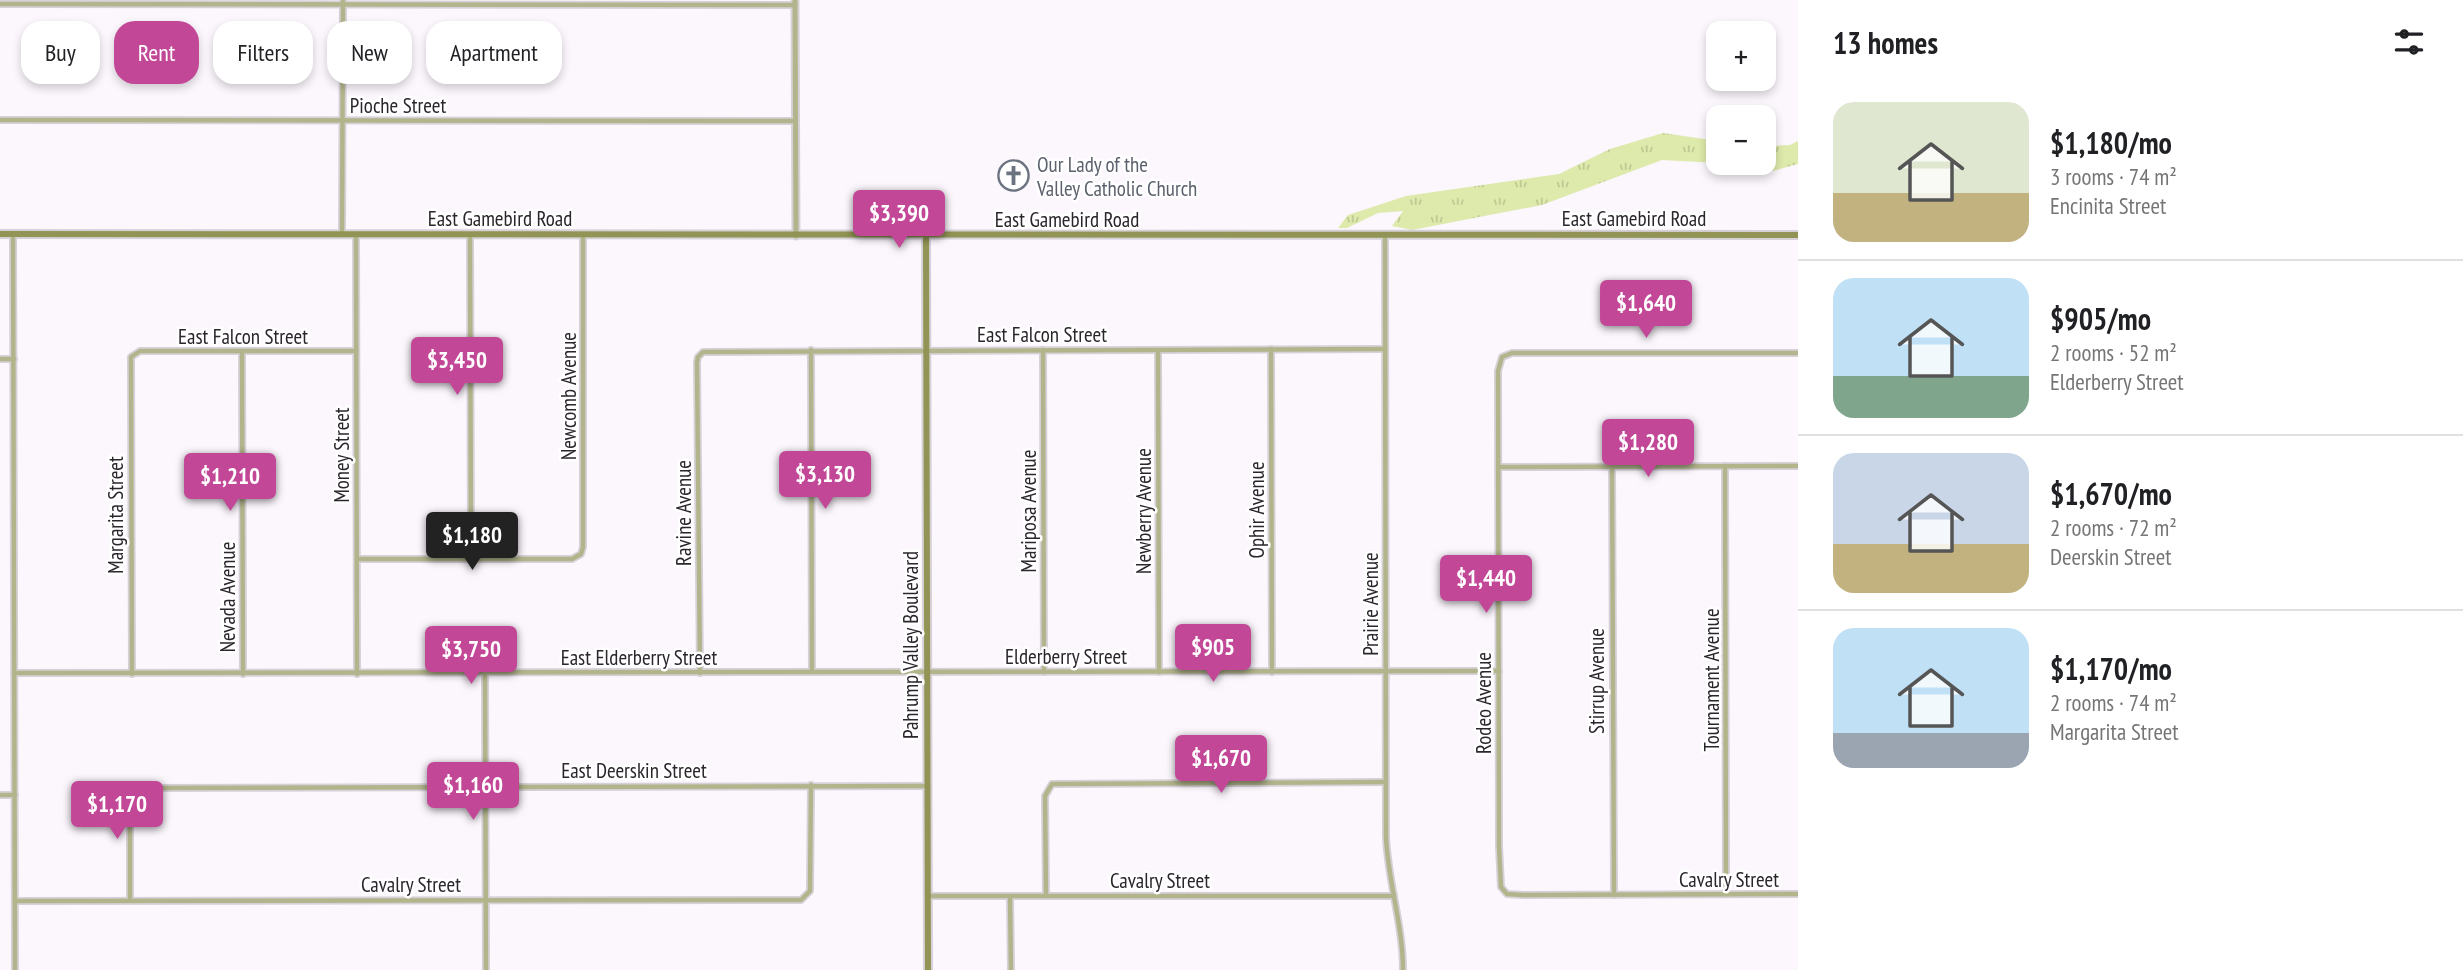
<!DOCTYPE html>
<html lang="en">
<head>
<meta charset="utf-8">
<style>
	:root { --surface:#fff; --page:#f6f6f6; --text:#202124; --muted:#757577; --line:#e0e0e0; --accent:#c34797 }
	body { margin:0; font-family:"PT Sans Narrow",sans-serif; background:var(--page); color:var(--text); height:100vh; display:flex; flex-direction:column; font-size:26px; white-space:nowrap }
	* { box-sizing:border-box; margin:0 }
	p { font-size:23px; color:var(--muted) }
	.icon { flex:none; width:38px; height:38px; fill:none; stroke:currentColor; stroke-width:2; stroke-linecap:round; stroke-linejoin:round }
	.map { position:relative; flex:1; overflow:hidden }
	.sheet { display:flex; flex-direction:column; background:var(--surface); width:665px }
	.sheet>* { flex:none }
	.top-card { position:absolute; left:21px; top:21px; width:665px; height:63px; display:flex; gap:14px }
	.tools { position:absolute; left:1706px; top:21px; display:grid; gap:14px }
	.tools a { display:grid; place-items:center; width:70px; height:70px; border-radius:14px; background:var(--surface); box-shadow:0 4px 10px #0003; font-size:35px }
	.price { position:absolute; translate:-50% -60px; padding:0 16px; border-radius:7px; background:var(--accent); color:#fff; font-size:23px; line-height:46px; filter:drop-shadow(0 2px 4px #0008) }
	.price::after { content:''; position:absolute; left:50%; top:42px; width:21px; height:16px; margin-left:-10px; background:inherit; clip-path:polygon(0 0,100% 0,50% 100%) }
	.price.on { background:#222; color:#fff }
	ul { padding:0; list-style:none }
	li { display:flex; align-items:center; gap:21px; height:175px; padding:0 35px }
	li+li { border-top:2px solid var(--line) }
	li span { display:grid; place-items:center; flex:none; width:196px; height:140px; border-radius:21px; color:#555 }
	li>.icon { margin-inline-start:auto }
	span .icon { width:84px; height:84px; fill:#fffc; stroke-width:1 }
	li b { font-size:30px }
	h2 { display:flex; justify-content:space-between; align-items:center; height:84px; padding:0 35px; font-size:30px }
	.tag { padding:0 24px; border-radius:21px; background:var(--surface); box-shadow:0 4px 10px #0003; font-size:24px; line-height:63px }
	.tag.on { background:var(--accent); color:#fff }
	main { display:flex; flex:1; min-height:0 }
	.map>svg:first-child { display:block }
</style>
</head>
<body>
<main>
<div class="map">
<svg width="1798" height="970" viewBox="0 0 1798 970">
	<defs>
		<pattern id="grass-tufts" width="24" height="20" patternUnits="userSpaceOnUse" patternTransform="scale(1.75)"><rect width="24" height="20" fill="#ddeaab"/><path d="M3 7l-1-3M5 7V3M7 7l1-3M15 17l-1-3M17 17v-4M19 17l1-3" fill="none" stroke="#bec993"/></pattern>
	</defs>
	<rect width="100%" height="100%" fill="#fcf6fd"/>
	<!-- grass -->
	<g fill="url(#grass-tufts)">
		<polygon points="1663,133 1718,141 1718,163 1662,160 1542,205 1412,230 1392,226 1403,211 1378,213 1347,228 1338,228 1348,215 1406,196 1559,174 1610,149"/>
		<polygon points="1798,141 1798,164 1769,172 1719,163 1764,163 1764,146 1790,145"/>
	</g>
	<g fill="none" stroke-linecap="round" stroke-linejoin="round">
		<defs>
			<g id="minor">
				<polyline points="0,4 795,5"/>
				<polyline points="0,120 795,121"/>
				<polyline points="13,234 15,970"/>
				<polyline points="342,235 343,0"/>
				<polyline points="356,235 357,674"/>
				<polyline points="470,235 471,559"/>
				<path d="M1385 237 1386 837C1388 882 1403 925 1403 970"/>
				<polyline points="1271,349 1272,672"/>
				<polyline points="811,350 812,672"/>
				<polyline points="1043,350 1044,672"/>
				<polyline points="1158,350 1159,672"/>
				<polyline points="242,352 243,674"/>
				<polyline points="1798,353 1512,353 1502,357 1498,371 1499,846 1501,887 1507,894 1523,895 1798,894"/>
				<polyline points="0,359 14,359"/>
				<polyline points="1725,466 1726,894"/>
				<polyline points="1499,467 1798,466"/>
				<polyline points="1612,467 1614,895"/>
				<polyline points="357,559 572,559 581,554 583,547 583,236"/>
				<polyline points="14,673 1499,671"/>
				<polyline points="485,673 486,970"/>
				<polyline points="700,673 697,362 698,357 703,352 1385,349"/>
				<polyline points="132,674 131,357 140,351 356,351"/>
				<polyline points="0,795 15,795"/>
				<polyline points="927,896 1394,896"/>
				<polyline points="1010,896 1011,970"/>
				<polyline points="1046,896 1045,796 1052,784 1386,782"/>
				<polyline points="130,900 130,797 132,791 139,788 928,786"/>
				<polyline points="15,901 801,900 810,891 811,785"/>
			</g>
			<polyline id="tertiary" points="795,0 796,236"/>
			<g id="secondary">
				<polyline points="0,234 1798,235"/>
				<polyline points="926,236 928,970"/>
			</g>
		</defs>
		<!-- minor casing -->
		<use href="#minor" stroke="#d6d0d7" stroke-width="8"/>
		<!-- tertiary casing -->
		<use href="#tertiary" stroke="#d6d0d7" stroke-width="9"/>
		<!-- secondary casing -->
		<use href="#secondary" stroke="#d6d0d7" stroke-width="10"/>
		<!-- minor -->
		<use href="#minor" stroke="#b2b58b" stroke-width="4.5"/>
		<!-- tertiary -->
		<use href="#tertiary" stroke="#b2b58b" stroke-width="5"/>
		<!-- secondary -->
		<use href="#secondary" stroke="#919454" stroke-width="6"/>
	</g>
	<!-- icons -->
	<defs>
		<symbol id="church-ring" viewBox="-11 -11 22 22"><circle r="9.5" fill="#fff" stroke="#6b7280" stroke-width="1.5"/><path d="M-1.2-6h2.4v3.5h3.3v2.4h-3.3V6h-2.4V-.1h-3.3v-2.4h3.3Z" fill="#6b7280"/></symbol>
	</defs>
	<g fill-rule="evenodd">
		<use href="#church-ring" x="996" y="158" width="35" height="35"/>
	</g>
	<g text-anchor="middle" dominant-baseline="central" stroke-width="5" stroke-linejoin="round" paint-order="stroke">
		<!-- street labels -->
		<g font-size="21" fill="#2b252c" stroke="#fff">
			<text x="398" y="105">Pioche Street</text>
			<text x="500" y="218">East Gamebird Road</text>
			<text x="1634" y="218">East Gamebird Road</text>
			<text x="1067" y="219">East Gamebird Road</text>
			<text x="1042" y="334">East Falcon Street</text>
			<text x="243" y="336">East Falcon Street</text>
			<text transform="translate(568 396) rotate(-90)">Newcomb Avenue</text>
			<text transform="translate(341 455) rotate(-90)">Money Street</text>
			<text transform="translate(1256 510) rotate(-90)">Ophir Avenue</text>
			<text transform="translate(1028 511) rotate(-90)">Mariposa Avenue</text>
			<text transform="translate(1143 511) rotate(-90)">Newberry Avenue</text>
			<text transform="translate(683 513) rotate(-90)">Ravine Avenue</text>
			<text transform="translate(115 515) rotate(-90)">Margarita Street</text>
			<text transform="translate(227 597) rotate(-90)">Nevada Avenue</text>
			<text transform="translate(1370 604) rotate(-90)">Prairie Avenue</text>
			<text transform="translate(910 645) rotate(-90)">Pahrump Valley Boulevard</text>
			<text x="1066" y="656">Elderberry Street</text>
			<text x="639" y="657">East Elderberry Street</text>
			<text transform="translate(1711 680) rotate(-90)">Tournament Avenue</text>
			<text transform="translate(1596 681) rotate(-90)">Stirrup Avenue</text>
			<text transform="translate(1483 703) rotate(-90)">Rodeo Avenue</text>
			<text x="634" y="770">East Deerskin Street</text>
			<text x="1729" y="879">Cavalry Street</text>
			<text x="1160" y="880">Cavalry Street</text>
			<text x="411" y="884">Cavalry Street</text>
		</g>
		<!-- worship labels -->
		<g font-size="21" fill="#5b616d" stroke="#fff" text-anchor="start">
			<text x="1037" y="164">Our Lady of the<tspan x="1037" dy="24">Valley Catholic Church</tspan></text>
		</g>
	</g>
</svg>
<div class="tools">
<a>+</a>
<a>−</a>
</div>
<b class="price" style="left:899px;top:250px">$3,390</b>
<b class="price" style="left:1646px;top:340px">$1,640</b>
<b class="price" style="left:457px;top:397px">$3,450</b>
<b class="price" style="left:1648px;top:479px">$1,280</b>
<b class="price" style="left:825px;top:511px">$3,130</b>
<b class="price" style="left:230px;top:513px">$1,210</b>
<b class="price on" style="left:472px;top:572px">$1,180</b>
<b class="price" style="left:1486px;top:615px">$1,440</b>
<b class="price" style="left:1213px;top:684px">$905</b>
<b class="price" style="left:471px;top:686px">$3,750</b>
<b class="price" style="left:1221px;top:795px">$1,670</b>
<b class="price" style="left:473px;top:822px">$1,160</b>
<b class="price" style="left:117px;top:841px">$1,170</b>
<div class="top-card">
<a class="tag">Buy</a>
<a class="tag on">Rent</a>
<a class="tag">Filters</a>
<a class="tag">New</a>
<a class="tag">Apartment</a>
</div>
</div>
<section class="sheet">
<h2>13 homes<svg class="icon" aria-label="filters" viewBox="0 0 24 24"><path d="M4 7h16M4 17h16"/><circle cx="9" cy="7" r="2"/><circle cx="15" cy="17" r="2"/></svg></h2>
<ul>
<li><span style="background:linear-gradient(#dfe7d0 65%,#c2b280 0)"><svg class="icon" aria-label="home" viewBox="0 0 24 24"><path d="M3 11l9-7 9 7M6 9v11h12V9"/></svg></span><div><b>$1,180/mo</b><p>3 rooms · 74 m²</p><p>Encinita Street</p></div></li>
<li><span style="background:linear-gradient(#bfe0f5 70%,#7fa58c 0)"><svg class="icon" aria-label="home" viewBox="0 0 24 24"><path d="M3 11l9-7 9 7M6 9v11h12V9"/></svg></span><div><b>$905/mo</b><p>2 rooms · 52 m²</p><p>Elderberry Street</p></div></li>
<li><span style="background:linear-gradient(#c9d6e8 65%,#c2b280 0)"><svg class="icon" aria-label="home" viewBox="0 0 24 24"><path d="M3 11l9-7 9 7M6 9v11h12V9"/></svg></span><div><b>$1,670/mo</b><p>2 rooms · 72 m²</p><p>Deerskin Street</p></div></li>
<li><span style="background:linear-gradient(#bfe0f5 75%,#9aa5b1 0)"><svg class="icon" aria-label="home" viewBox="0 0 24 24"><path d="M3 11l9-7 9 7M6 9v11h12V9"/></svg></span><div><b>$1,170/mo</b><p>2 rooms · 74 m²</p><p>Margarita Street</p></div></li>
</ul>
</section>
</main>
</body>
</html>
